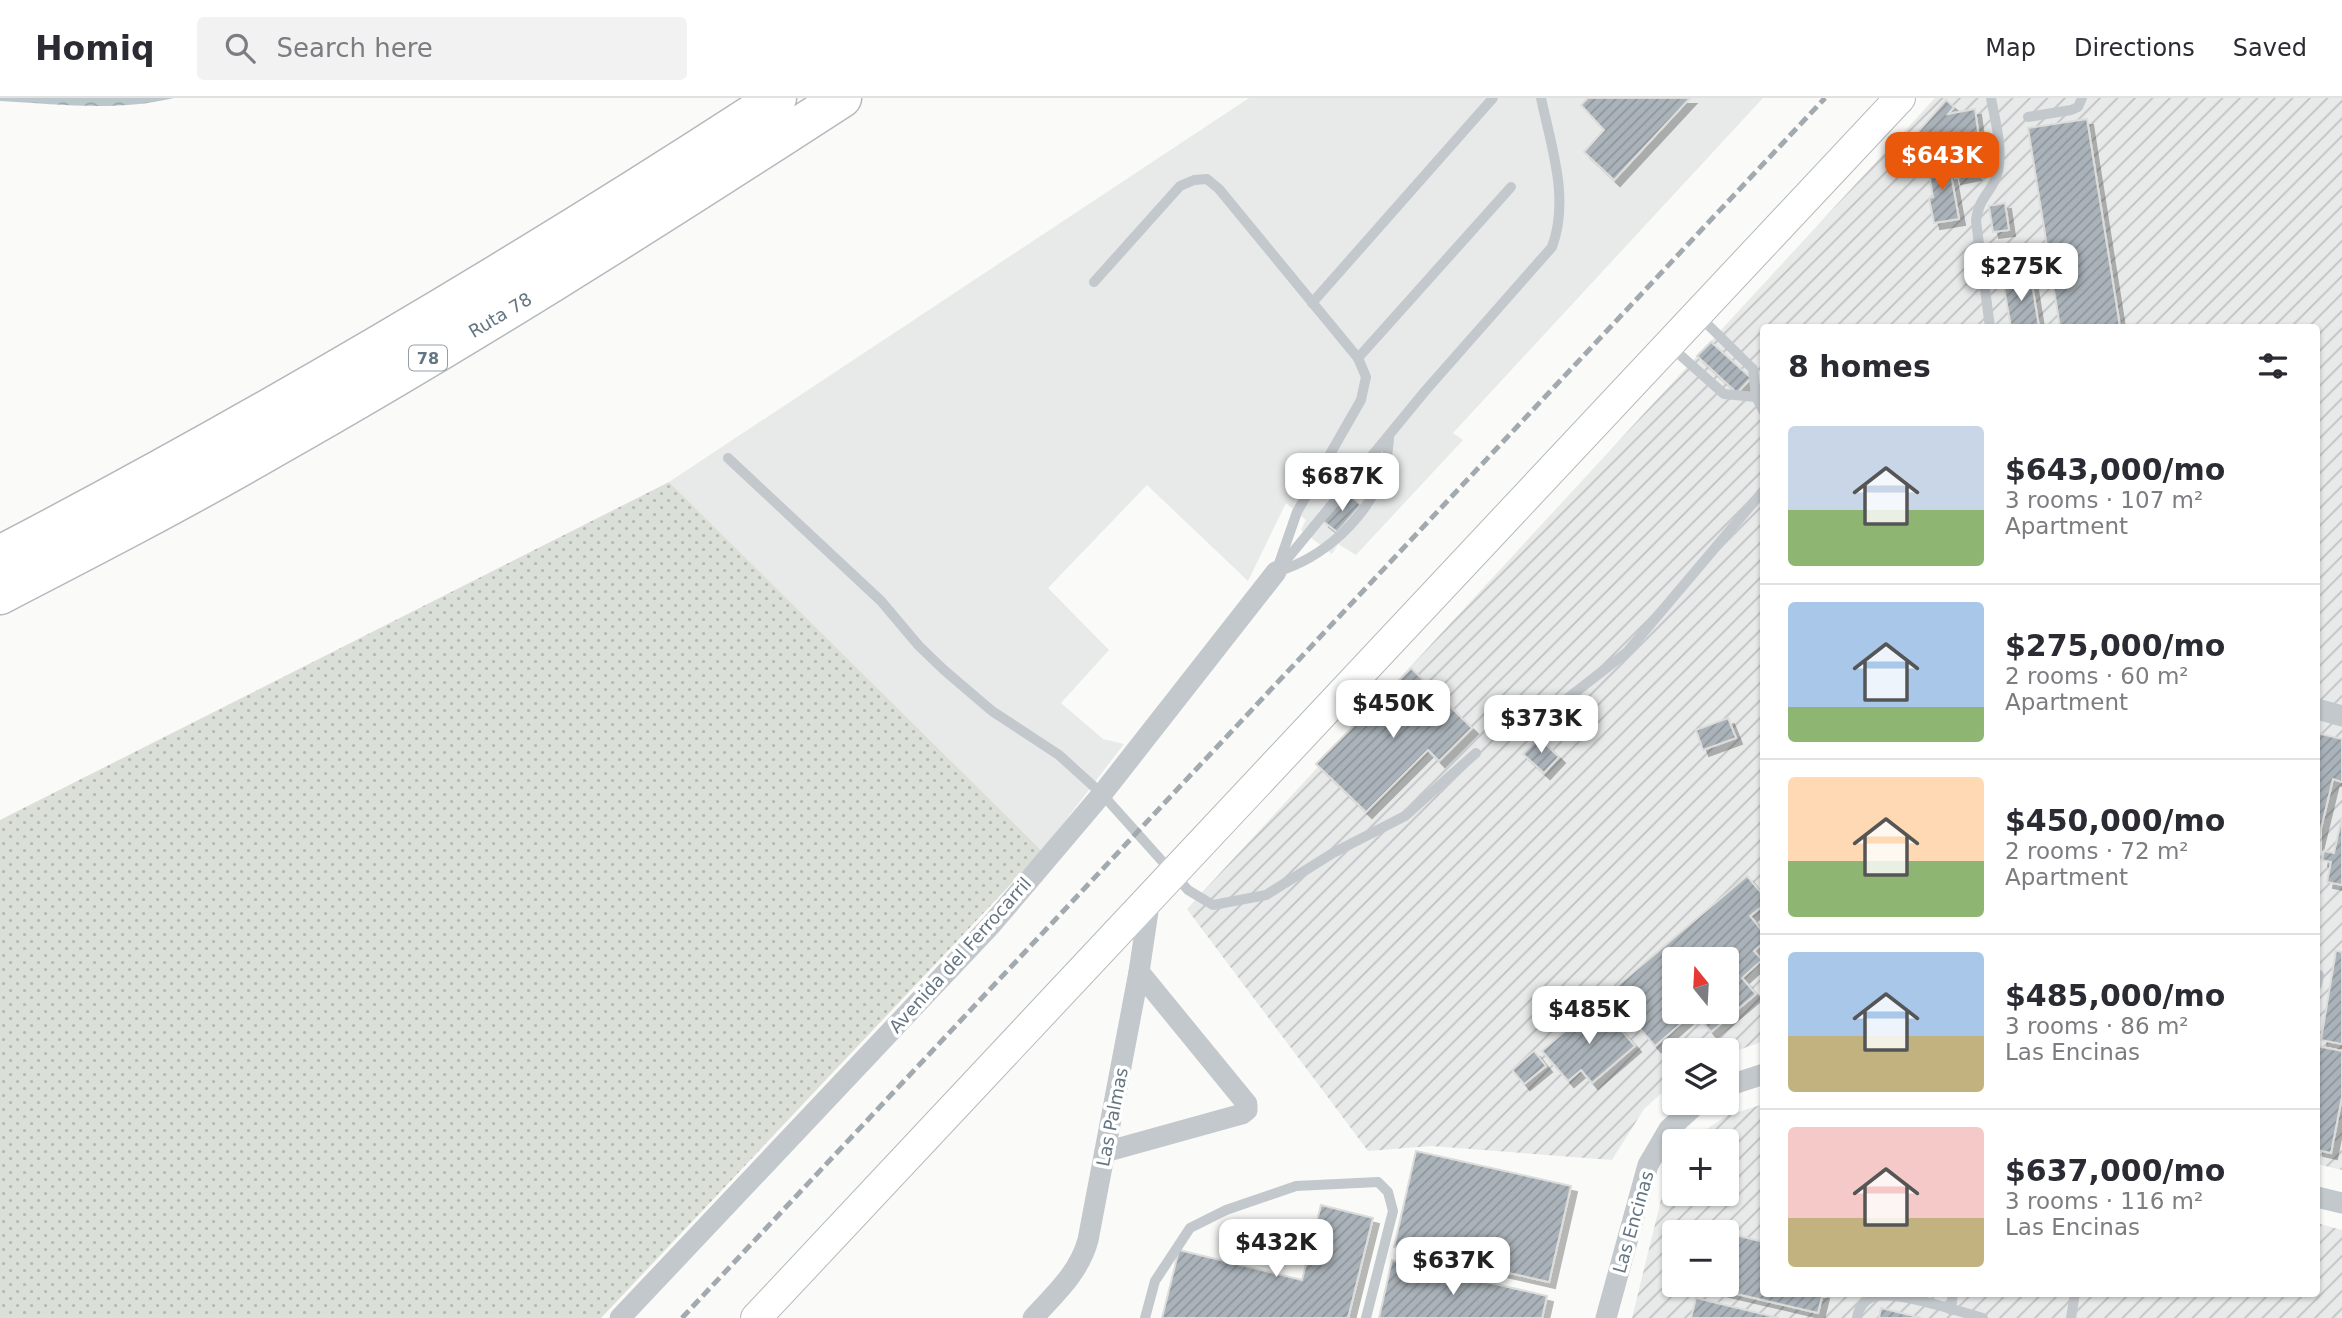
<!DOCTYPE html>
<html lang="en">
<head>
<meta charset="utf-8">
<style>
	:root { --surface:#fff; --page:#f2f2f3; --text:#2b2b33; --muted:#7c7c81; --line:#e1e1e2; --accent:#ea580c }
	body { margin:0; font-family:"DejaVu Sans",sans-serif; background:var(--page); color:var(--text); height:100vh; display:flex; flex-direction:column; font-size:26px; white-space:nowrap }
	* { box-sizing:border-box; margin:0 }
	p { font-size:23px; color:var(--muted) }
	.icon { flex:none; width:38px; height:38px; fill:none; stroke:currentColor; stroke-width:2; stroke-linecap:round; stroke-linejoin:round }
	.map { position:relative; flex:1; overflow:hidden }
	.details { position:absolute; left:1760px; top:226px; width:560px; height:973px; display:flex; flex-direction:column; background:var(--surface); border-radius:7px; box-shadow:0 2px 5px #0004 }
	.details>* { flex:none }
	.needle { width:46px; rotate:342deg }
	.fabs { position:absolute; left:1662px; top:849px; display:grid; gap:14px }
	.fabs a { display:grid; place-items:center; width:77px; height:77px; border-radius:7px; background:var(--surface); box-shadow:0 2px 5px #0004; font-size:35px }
	.price { position:absolute; translate:-50% -60px; padding:0 16px; border-radius:14px; background:#fff; color:#222; font-size:23px; line-height:46px; filter:drop-shadow(0 2px 4px #0008) }
	.price::after { content:''; position:absolute; left:50%; top:42px; width:21px; height:16px; margin-left:-10px; background:inherit; clip-path:polygon(0 0,100% 0,50% 100%) }
	.price.current { background:var(--accent); color:#fff }
	ul { padding:0; list-style:none }
	li { display:flex; align-items:center; gap:21px; height:175px; padding:0 28px }
	li+li { border-top:2px solid var(--line) }
	li span { display:grid; place-items:center; flex:none; width:196px; height:140px; border-radius:7px; color:#555 }
	li>.icon { margin-inline-start:auto }
	span .icon { width:84px; height:84px; fill:#fffc; stroke-width:1 }
	li b { font-size:30px }
	h2 { display:flex; justify-content:space-between; align-items:center; height:84px; padding:0 28px; font-size:30px }
	header { display:flex; align-items:center; gap:42px; box-sizing:border-box; height:98px; padding:0 35px; background:var(--surface); border-bottom:2px solid var(--line) }
	header strong { font-size:33px }
	nav { display:flex; gap:38px; margin-inline-start:auto; font-size:24px }
	.search { width:490px; height:63px; background:var(--page); display:flex; align-items:center; gap:18px; box-sizing:border-box; padding:0 24px; border-radius:7px; color:var(--muted); font-size:26px }
	.map>svg:first-child { display:block }
</style>
</head>
<body>
<header>
<strong>Homiq</strong>
<div class="search"><svg class="icon" aria-label="search" viewBox="0 0 24 24"><circle cx="10" cy="10" r="6"/><path d="M15 15l6 6"/></svg>Search here</div>
<nav><a>Map</a><a>Directions</a><a>Saved</a></nav>
</header>
<div class="map">
<svg width="2342" height="1220" viewBox="0 0 2342 1220">
	<defs>
		<pattern id="industrial-furrows" width="10" height="10" patternUnits="userSpaceOnUse" patternTransform="scale(1.75)"><rect width="10" height="10" fill="#e8e9e9"/><path d="M-1 1l2-2M0 10L10 0M9 11l2-2" fill="none" stroke="#c0c1c2"/></pattern>
		<pattern id="grass-dots" width="8" height="8" patternUnits="userSpaceOnUse" patternTransform="scale(1.75)"><rect width="8" height="8" fill="#dadfd7"/><path d="M2 2h.1M6 6h.1" fill="none" stroke="#b4b9b4" stroke-width="1.8" stroke-linecap="round"/></pattern>
		<pattern id="water-waves" width="16" height="10" patternUnits="userSpaceOnUse" patternTransform="scale(1.75)"><rect width="16" height="10" fill="#bbc7cb"/><path d="M0 5q4-4 8 0t8 0" fill="none" stroke="#9ca6aa"/></pattern>
		<pattern id="building-hatch" width="6" height="6" patternUnits="userSpaceOnUse" patternTransform="scale(1.75)"><rect width="6" height="6" fill="#aab3b9"/><path d="M-1 1l2-2M0 6l6-6M5 7l2-2" fill="none" stroke="#8e969c"/></pattern>
		<filter id="shadow"><feDropShadow dx="6" dy="6" stdDeviation="0" flood-color="#0004"/></filter>
	</defs>
	<rect width="100%" height="100%" fill="#fafaf8"/>
	<!-- built -->
	<polygon fill="#e8e9e9" points="1249,0 1763,0 1453,335 1463,342 1356,457 1338,446 1332,456 1301,432 1306,422 1286,405 1248,483 1147,387 1048,490 1109,552 1061,605 1103,641 1124,646 1042,753 669,384"/>
	<!-- industrial -->
	<g fill="url(#industrial-furrows)" fill-rule="evenodd">
		<path d="M1935 0H2342V1072L2317 1066V229H1764V943L1727 956V952H1675V983L1644 1011 1612 1062 1431 1048 1368 1053 1187 811ZM1675 861H1727V914H1675Z"/>
		<path d="M1764 1006V1195H2317V1125L2342 1132V1220H1632L1662 1098 1675 1065V1096H1727V1043H1693L1699 1036 1728 1017ZM1675 1134H1727V1186H1675Z"/>
	</g>
	<!-- grass -->
	<polygon fill="url(#grass-dots)" points="669,384 1042,753 601,1220 0,1220 0,722"/>
	<!-- water -->
	<path fill="url(#water-waves)" d="M0 0H174C117 14 58 6 0 3Z"/>
	<!-- building -->
	<g fill="url(#building-hatch)" stroke="#dcdcda" stroke-width="2" fill-rule="evenodd" filter="url(#shadow)">
		<polygon points="1588,0 1690,0 1614,82 1584,54 1604,32 1581,7"/>
		<polygon points="1946,2 1954,9 1948,16 1975,11 1979,40 1942,46 1944,61 1921,64 1917,35"/>
		<polygon points="2087,21 2120,229 2060,229 2028,30"/>
		<polygon points="1948,60 1959,121 1934,125 1929,100 1933,99 1927,63"/>
		<polygon points="1973,63 1975,76 1955,80 1952,67"/>
		<polygon points="2005,105 2009,132 1993,134 1989,108"/>
		<polygon points="2031,180 2039,229 2011,229 2003,184"/>
		<polygon points="1711,244 1751,280 1737,295 1697,258"/>
		<polygon points="1348,395 1361,407 1337,434 1323,423"/>
		<polygon points="1411,570 1472,630 1439,663 1428,652 1366,714 1316,666"/>
		<polygon points="1728,620 1736,640 1703,652 1696,632"/>
		<polygon points="2317,635 2342,641 2342,684 2333,681 2317,747"/>
		<polygon points="1539,640 1559,659 1544,675 1523,656"/>
		<polygon points="2342,719 2342,787 2327,784 2331,764 2322,762 2324,753 2334,755"/>
		<path d="M1747 778 1764 798V807L1750 818 1764 835V844L1754 853 1762 862 1742 880 1756 896 1711 934 1694 914 1655 948 1609 895ZM1675 861H1727V914H1675Z"/>
		<polygon points="2336,853 2342,854 2342,946 2321,942"/>
		<polygon points="1598,905 1635,948 1592,985 1581,972 1568,983 1542,953"/>
		<polygon points="2317,948 2342,953 2342,999 2331,1055 2317,1052"/>
		<polygon points="1534,953 1546,968 1524,986 1512,972"/>
		<polygon points="1416,1053 1571,1088 1549,1184 1394,1149"/>
		<polygon points="1321,1107 1373,1120 1348,1220 1162,1220 1179,1152 1302,1182"/>
		<polygon points="1727,1135 1764,1144 1764,1195 1823,1195 1818,1215 1698,1187 1727,1186"/>
		<polygon points="1392,1162 1547,1198 1542,1220 1379,1220"/>
		<polygon points="1696,1200 1779,1220 1691,1220"/>
		<polygon points="1881,1210 1921,1220 1879,1220"/>
	</g>
	<g fill="none" stroke-linecap="round" stroke-linejoin="round">
		<defs>
			<polyline id="secondary" points="756,1220 1900,0"/>
			<g id="motorway">
				<path d="M0 457C268 317 524 165 777 0"/>
				<path d="M0 497C91 450 182 403 270 352 465 242 654 122 842 0"/>
			</g>
		</defs>
		<!-- secondary casing -->
		<use href="#secondary" stroke="#b3babf" stroke-width="32"/>
		<!-- motorway casing -->
		<use href="#motorway" stroke="#b4b9bd" stroke-width="41"/>
		<!-- service -->
		<g stroke="#c3c8cc" stroke-width="10">
			<polyline points="2028,19 2071,12 2078,9 2082,0"/>
			<polyline points="1094,184 1180,88 1194,82 1207,81 1219,91 1358,260 1366,279 1361,302 1297,414 1276,474"/>
			<polyline points="1312,205 1493,0"/>
			<path d="M1990 229 1976 123C1978 99 1994 93 1998 73 2003 50 1995 22 1991 0"/>
			<polyline points="1670,248 1724,296 1756,299 1753,271 1699,218"/>
			<polyline points="1358,260 1511,89"/>
			<polyline points="1756,299 1764,314"/>
			<polyline points="728,360 881,503 919,548 944,572 992,613 1059,657 1102,696 1188,792 1213,807 1266,797 1333,755 1405,718 1476,655"/>
			<path d="M1283 466 1426 292 1552 149C1570 101 1551 48 1541 0"/>
			<path d="M1276 474C1324 460 1367 420 1384 373 1387 363 1388 351 1389 341"/>
			<polyline points="1541,621 1627,554 1764,392"/>
			<polyline points="2317,887 2319,877"/>
			<polyline points="1951,1212 1953,1195"/>
			<polyline points="1145,1220 1155,1183 1190,1130 1226,1112 1296,1088 1378,1084 1388,1094 1393,1113 1366,1220"/>
			<path d="M1857 1220C1858 1211 1864 1202 1873 1199 1898 1192 1956 1213 1983 1220"/>
			<polyline points="2071,1220 2075,1195"/>
		</g>
		<!-- minor -->
		<g stroke="#c3c8cc" stroke-width="21">
			<polyline points="2317,611 2342,618"/>
			<polyline points="1727,988 1764,976"/>
			<polyline points="1105,1054 1242,1016 1247,1012 1247,1006 1139,874"/>
			<polyline points="2317,1099 2342,1105"/>
			<polyline points="620,1220 991,827 1102,696 1276,474"/>
			<path d="M1033 1220C1055 1196 1079 1175 1088 1142L1139 874 1150 800"/>
			<polyline points="1606,1220 1648,1067 1669,1031 1699,1004"/>
		</g>
		<!-- secondary -->
		<use href="#secondary" stroke="#fff" stroke-width="30"/>
		<!-- motorway -->
		<use href="#motorway" stroke="#fff" stroke-width="38"/>
		<!-- rail -->
		<polyline stroke="#a2aab0" stroke-width="5" stroke-dasharray="10 5" stroke-linecap="butt" points="682,1220 1825,0"/>
	</g>
	<g text-anchor="middle" dominant-baseline="central" stroke-width="7" stroke-linejoin="round" paint-order="stroke">
		<!-- shield labels -->
		<rect fill="#fff" stroke="#939fa8" stroke-width="2" x="409" y="247.5" width="38" height="25" rx="5"/>
		<g font-size="16" font-weight="bold" fill="#657683">
			<text x="428" y="260">78</text>
		</g>
		<!-- street labels -->
		<g font-size="18" fill="#657683" stroke="#fff">
			<text transform="translate(500 217) rotate(-31)">Ruta 78</text>
			<text transform="translate(960 857) rotate(-48)">Avenida del Ferrocarril</text>
			<text transform="translate(1112 1019) rotate(-79)">Las Palmas</text>
			<text transform="translate(1633 1124) rotate(-74)">Las Encinas</text>
		</g>
	</g>
</svg>
<div class="fabs">
<a><svg class="needle" viewBox="-14 -14 28 28"><path d="M0-13l5 13h-10z" fill="#e53935"/><path d="M0 13l5-13h-10z" fill="#7c7c81"/></svg></a>
<a><svg class="icon" aria-label="layers" viewBox="0 0 24 24"><path d="M12 4l9 5-9 5-9-5zM3 14l9 5 9-5"/></svg></a>
<a>+</a>
<a>−</a>
</div>
<b class="price current" style="left:1942px;top:94px">$643K</b>
<b class="price" style="left:2021px;top:205px">$275K</b>
<b class="price" style="left:1342px;top:415px">$687K</b>
<b class="price" style="left:1393px;top:642px">$450K</b>
<b class="price" style="left:1541px;top:657px">$373K</b>
<b class="price" style="left:1589px;top:948px">$485K</b>
<b class="price" style="left:1276px;top:1181px">$432K</b>
<b class="price" style="left:1453px;top:1199px">$637K</b>
<section class="details">
<h2>8 homes<svg class="icon" aria-label="filters" viewBox="0 0 24 24"><path d="M4 7h16M4 17h16"/><circle cx="9" cy="7" r="2"/><circle cx="15" cy="17" r="2"/></svg></h2>
<ul>
<li><span style="background:linear-gradient(#c9d6e8 60%,#8fb573 0)"><svg class="icon" aria-label="home" viewBox="0 0 24 24"><path d="M3 11l9-7 9 7M6 9v11h12V9"/></svg></span><div><b>$643,000/mo</b><p>3 rooms · 107 m²</p><p>Apartment</p></div></li>
<li><span style="background:linear-gradient(#a9c7e8 75%,#8fb573 0)"><svg class="icon" aria-label="home" viewBox="0 0 24 24"><path d="M3 11l9-7 9 7M6 9v11h12V9"/></svg></span><div><b>$275,000/mo</b><p>2 rooms · 60 m²</p><p>Apartment</p></div></li>
<li><span style="background:linear-gradient(#ffd9b3 60%,#8fb573 0)"><svg class="icon" aria-label="home" viewBox="0 0 24 24"><path d="M3 11l9-7 9 7M6 9v11h12V9"/></svg></span><div><b>$450,000/mo</b><p>2 rooms · 72 m²</p><p>Apartment</p></div></li>
<li><span style="background:linear-gradient(#a9c7e8 60%,#c2b280 0)"><svg class="icon" aria-label="home" viewBox="0 0 24 24"><path d="M3 11l9-7 9 7M6 9v11h12V9"/></svg></span><div><b>$485,000/mo</b><p>3 rooms · 86 m²</p><p>Las Encinas</p></div></li>
<li><span style="background:linear-gradient(#f6c9c9 65%,#c2b280 0)"><svg class="icon" aria-label="home" viewBox="0 0 24 24"><path d="M3 11l9-7 9 7M6 9v11h12V9"/></svg></span><div><b>$637,000/mo</b><p>3 rooms · 116 m²</p><p>Las Encinas</p></div></li>
</ul>
</section>
</div>
</body>
</html>
